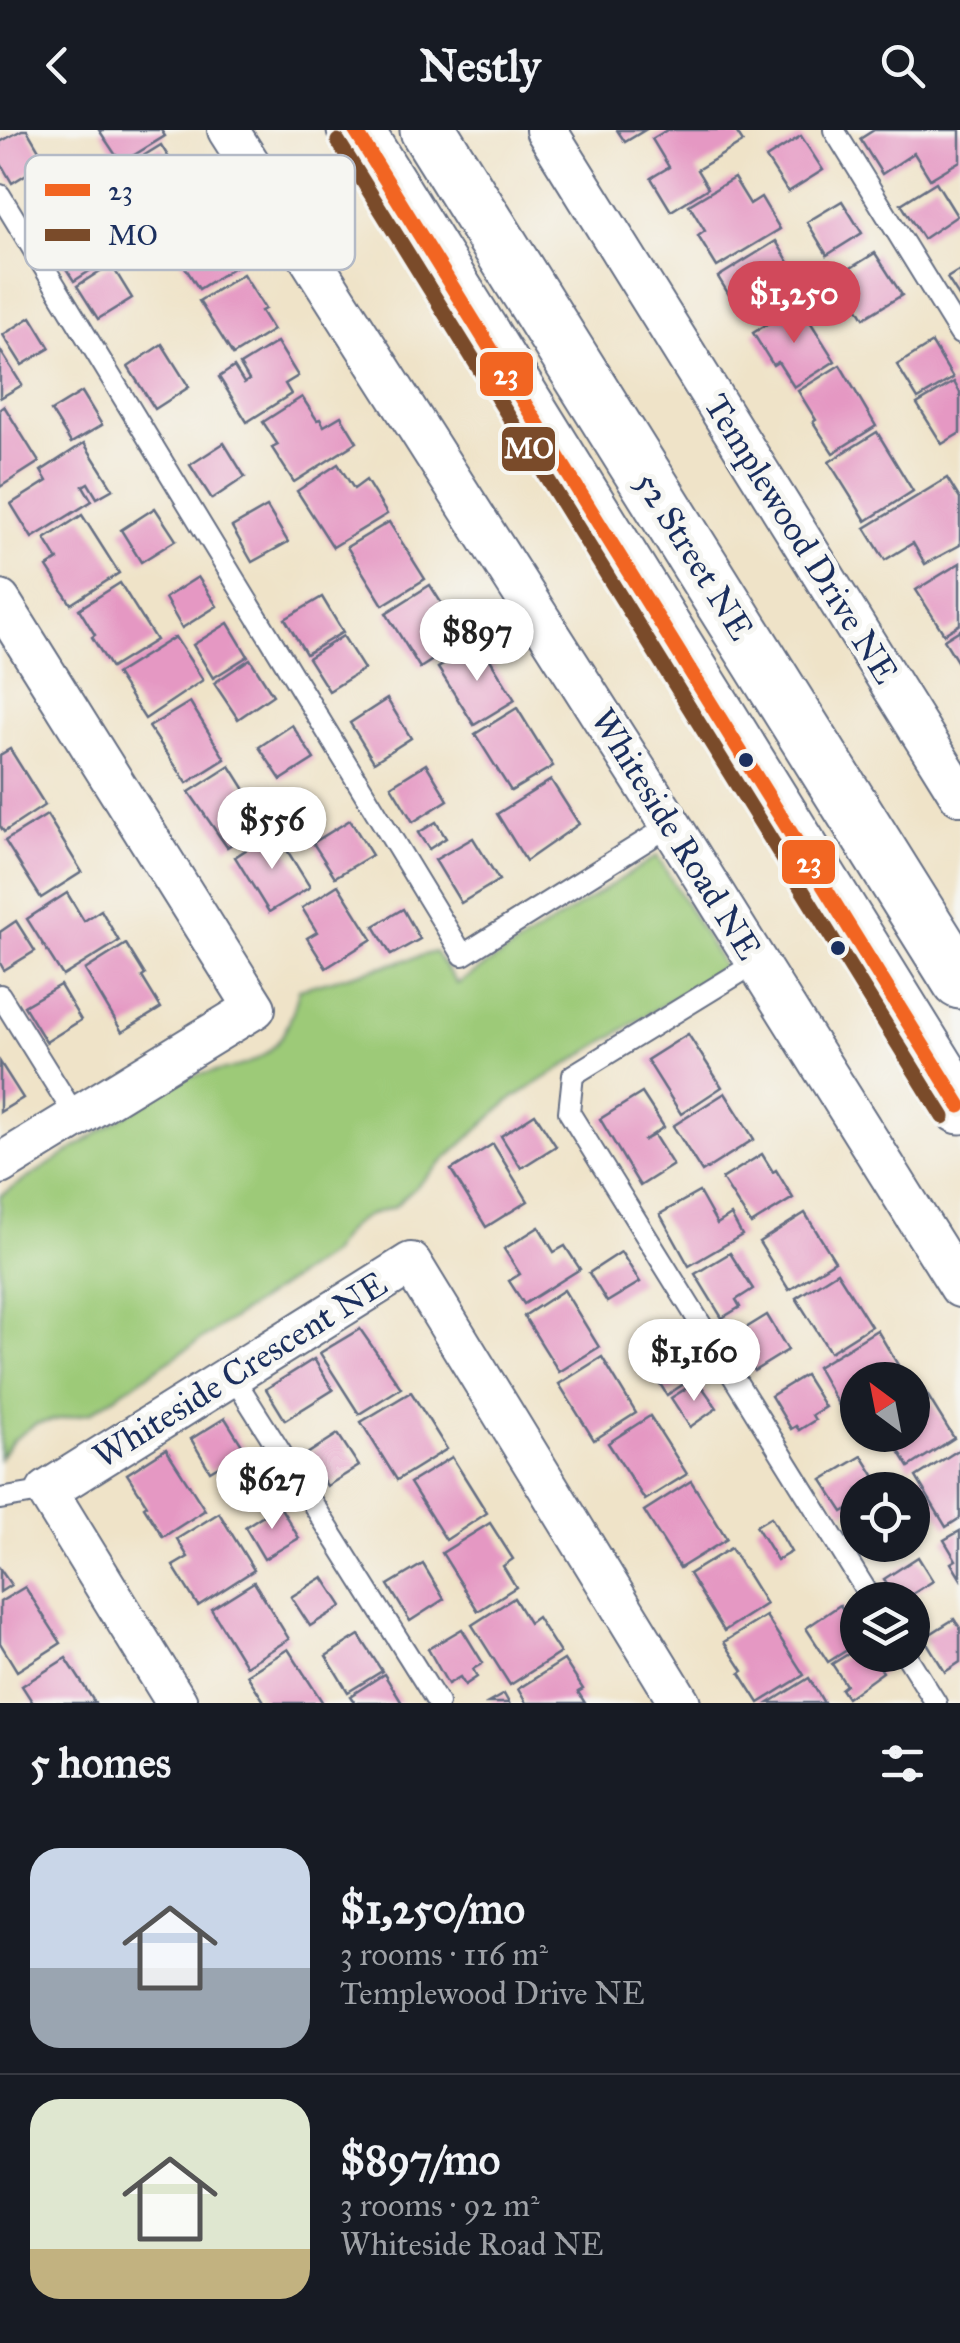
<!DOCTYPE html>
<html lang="en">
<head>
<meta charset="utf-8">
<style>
	:root { --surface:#171b24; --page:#242831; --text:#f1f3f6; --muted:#9ea1a6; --line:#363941; --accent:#d1495b }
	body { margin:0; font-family:"IM FELL Great Primer",serif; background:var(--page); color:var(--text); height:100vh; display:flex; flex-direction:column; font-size:38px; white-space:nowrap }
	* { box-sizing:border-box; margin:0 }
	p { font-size:32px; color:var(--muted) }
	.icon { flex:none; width:55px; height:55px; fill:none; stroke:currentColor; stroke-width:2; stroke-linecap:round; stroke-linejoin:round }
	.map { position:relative; height:1573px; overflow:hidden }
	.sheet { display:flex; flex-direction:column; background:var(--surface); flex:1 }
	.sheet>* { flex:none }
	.needle { width:65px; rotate:328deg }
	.fabs { position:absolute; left:840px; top:1232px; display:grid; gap:20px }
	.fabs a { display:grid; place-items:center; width:90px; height:90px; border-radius:50%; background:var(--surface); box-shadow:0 2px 8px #0004; font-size:50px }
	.price { position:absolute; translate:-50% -85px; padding:0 22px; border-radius:35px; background:#fff; color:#222; font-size:32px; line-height:65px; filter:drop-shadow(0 2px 5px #0008) }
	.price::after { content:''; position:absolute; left:50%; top:60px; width:30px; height:22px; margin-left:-15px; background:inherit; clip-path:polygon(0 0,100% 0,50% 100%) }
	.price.selected { background:var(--accent); color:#fff }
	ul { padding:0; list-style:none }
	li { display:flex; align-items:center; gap:30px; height:250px; padding:0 30px }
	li+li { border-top:2px solid var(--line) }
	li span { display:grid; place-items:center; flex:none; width:280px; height:200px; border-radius:30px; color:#555 }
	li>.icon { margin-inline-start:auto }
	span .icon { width:120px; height:120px; fill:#fffc; stroke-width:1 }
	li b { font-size:42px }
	h2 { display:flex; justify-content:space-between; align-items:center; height:120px; padding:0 30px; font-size:42px }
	header { display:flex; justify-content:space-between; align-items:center; height:130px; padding:0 30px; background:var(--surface); font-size:45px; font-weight:800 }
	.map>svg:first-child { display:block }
</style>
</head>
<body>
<header><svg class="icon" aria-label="back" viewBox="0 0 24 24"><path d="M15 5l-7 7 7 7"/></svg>Nestly<svg class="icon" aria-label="search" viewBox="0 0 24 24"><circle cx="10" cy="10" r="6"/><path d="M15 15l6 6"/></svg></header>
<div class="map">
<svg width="960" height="1573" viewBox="0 0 960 1573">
	<rect width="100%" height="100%" fill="#f6f6f2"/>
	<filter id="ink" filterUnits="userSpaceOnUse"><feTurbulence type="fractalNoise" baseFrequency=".01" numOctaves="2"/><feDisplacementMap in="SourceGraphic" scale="20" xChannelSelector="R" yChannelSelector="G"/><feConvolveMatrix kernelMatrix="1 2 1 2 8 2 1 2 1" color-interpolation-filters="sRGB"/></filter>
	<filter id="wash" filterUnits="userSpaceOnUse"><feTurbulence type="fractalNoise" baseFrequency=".0048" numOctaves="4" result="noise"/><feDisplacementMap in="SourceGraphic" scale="40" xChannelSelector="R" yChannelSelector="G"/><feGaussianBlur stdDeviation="2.25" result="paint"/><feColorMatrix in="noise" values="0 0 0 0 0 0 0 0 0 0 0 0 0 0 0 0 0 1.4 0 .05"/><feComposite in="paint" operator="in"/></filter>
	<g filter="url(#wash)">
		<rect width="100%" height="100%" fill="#efe3c8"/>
		<!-- green -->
		<path fill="#9dca78" stroke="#5c7c6b" stroke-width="2.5" d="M657 726 724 837 510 970 394 1077C357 1087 351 1092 330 1124L90 1283 35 1294 12 1311 0 1328V1066L187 946C254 937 284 930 299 859L435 822 457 854Z"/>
		<g id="blocks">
			<!-- building -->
			<g fill="#e598c3">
				<polygon points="22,0 27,0 46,32 12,53 0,32 0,12"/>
				<polygon points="99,0 161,0 165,6 121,33"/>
				<polygon points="617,0 645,0 625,12"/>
				<polygon points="667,0 735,0 743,12 697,40 708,58 671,81 651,48 669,37 652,9"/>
				<polygon points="874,0 960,0 960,31 930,49 914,23 882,44 860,9"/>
				<polygon points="801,6 823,40 788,62 766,28"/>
				<polygon points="161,15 197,73 151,102 114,44"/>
				<polygon points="734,48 750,74 761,67 780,99 717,137 698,106 705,101 689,75"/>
				<polygon points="936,52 957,86 923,109 901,74"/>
				<polygon points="842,71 862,103 827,125 807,92"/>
				<polygon points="205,76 218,97 223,94 230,105 225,107 241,133 199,159 163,103"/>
				<polygon points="86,94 108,129 74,151 52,117"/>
				<polygon points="776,111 806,160 769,183 759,168 739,181 718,147"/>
				<polygon points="875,123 902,165 864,188 838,146"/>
				<polygon points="111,134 132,168 98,189 77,156"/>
				<polygon points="960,140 960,168 947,148"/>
				<polygon points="243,144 265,179 261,181 273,200 233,225 199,171"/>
				<polygon points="799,174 835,231 794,257 778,232 773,235 753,203"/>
				<polygon points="31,187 50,218 22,235 3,205"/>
				<polygon points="277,212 298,246 285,254 291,264 247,292 219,247 234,237 244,253 249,250 240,235"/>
				<polygon points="932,213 953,248 918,269 897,235"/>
				<polygon points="162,214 189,257 155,279 128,237"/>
				<polygon points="0,220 22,255 0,268"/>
				<polygon points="840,235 876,296 833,323 813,292 816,290 798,261"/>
				<polygon points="954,252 960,263 960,303 942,314 917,274"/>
				<polygon points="82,262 102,295 71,313 51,281"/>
				<polygon points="302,267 317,290 320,289 324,296 341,286 357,312 294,352 272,318 278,315 263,292"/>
				<polygon points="4,276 39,332 0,357 0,279"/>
				<polygon points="877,302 913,361 866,391 829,332"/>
				<polygon points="84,313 113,359 97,368 88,353 83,356 92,371 32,408 11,374 47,351 41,341"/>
				<polygon points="224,313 245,347 212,369 190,335"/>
				<polygon points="338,334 354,359 366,350 387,384 333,417 297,361"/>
				<polygon points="947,348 960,369 960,415 925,434 913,413 885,430 865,398"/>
				<polygon points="267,377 288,412 252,432 232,397"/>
				<polygon points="155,378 176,410 141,432 121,400"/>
				<polygon points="82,385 119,443 71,474 47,437 58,430 45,409"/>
				<polygon points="389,392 425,449 383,475 347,417"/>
				<polygon points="960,433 960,494 944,504 916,460"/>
				<polygon points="198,447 217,476 182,498 165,468"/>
				<polygon points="120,453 156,510 111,538 92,507 95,505 79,479"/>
				<polygon points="430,455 447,482 442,485 459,513 420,538 386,483"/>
				<polygon points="322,467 343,502 306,524 285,489"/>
				<polygon points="228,493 248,526 213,548 193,515"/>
				<polygon points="960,500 960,536 944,510"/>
				<polygon points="343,506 364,539 329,561 308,528"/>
				<polygon points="175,507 203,550 145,589 116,544"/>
				<polygon points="480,513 515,570 474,595 438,538"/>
				<polygon points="250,529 273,565 238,589 214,553"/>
				<polygon points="387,569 411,608 374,632 350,593"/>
				<polygon points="190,572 225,629 187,653 149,597"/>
				<polygon points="517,578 553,636 511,661 475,604"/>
				<polygon points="292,595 314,629 281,650 259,617"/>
				<polygon points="10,619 45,675 4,702 0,696 0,625"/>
				<polygon points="426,634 448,670 413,692 391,656"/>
				<polygon points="230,636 266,693 227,717 189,662"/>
				<polygon points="551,650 579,694 526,731 497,684"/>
				<polygon points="47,685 82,742 41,768 5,711"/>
				<polygon points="350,690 372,725 335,747 313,713"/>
				<polygon points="436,692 446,708 429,719 418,703"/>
				<polygon points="275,701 310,757 269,782 235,727"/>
				<polygon points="473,708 499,750 461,773 435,730"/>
				<polygon points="338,755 372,809 326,838 307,808 317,802 302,778"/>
				<polygon points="67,763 84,791 101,780 119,811 63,846 27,789"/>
				<polygon points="403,779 420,809 391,825 374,796"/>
				<polygon points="16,791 35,821 4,840 0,833 0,802"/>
				<polygon points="126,814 145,845 142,847 161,878 122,902 85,840"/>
				<polygon points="60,855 81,890 46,912 24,876"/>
				<polygon points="688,904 722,957 681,984 647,930"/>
				<polygon points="0,932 23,968 0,982"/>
				<polygon points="642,963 664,997 643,1011 654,1005 673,1035 640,1056 600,989"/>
				<polygon points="725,963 754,1009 702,1042 673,996"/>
				<polygon points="535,984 556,1016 521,1038 501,1006"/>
				<polygon points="493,1014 528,1071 486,1097 451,1040"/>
				<polygon points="762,1024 773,1042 776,1040 793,1068 751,1094 722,1049"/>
				<polygon points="699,1062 717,1094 731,1085 742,1105 689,1136 660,1084"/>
				<polygon points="805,1083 835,1131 789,1160 759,1112"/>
				<polygon points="539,1097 554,1122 565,1116 580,1139 524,1174 509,1151 520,1144 504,1119"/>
				<polygon points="621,1122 640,1152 607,1172 589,1143"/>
				<polygon points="730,1123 753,1159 736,1170 740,1177 722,1188 695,1144"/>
				<polygon points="837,1142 871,1196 830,1222 796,1168"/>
				<polygon points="564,1160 599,1217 559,1242 524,1186"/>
				<polygon points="767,1185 788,1220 754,1241 733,1206"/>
				<polygon points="360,1199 401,1258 359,1284 320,1223"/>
				<polygon points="877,1200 907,1250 858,1250 858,1281 846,1288 817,1237"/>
				<polygon points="679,1219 696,1246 667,1265 650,1238"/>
				<polygon points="602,1227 636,1283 594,1310 559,1254"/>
				<polygon points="314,1229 333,1260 285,1290 266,1259"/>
				<polygon points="805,1245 825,1277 812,1285 815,1290 799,1300 796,1296 791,1299 771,1266"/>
				<polygon points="698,1251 717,1278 690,1297 671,1268"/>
				<polygon points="923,1258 954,1308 909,1337 889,1305 912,1305 912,1264"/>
				<polygon points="411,1262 447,1319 397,1350 361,1292"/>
				<polygon points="650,1286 687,1344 645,1370 608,1313"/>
				<polygon points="225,1288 245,1320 210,1341 191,1309"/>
				<polygon points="338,1304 359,1336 327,1356 307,1324"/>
				<polygon points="166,1319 205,1380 163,1407 144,1377 147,1375 127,1344"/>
				<polygon points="960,1319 960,1388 946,1397 916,1347"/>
				<polygon points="862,1326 882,1358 879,1360 858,1360 858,1373 843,1382 822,1350"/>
				<polygon points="452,1327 487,1383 446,1410 410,1353"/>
				<polygon points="691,1351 727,1409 680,1438 644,1381"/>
				<polygon points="279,1375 299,1408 264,1429 245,1397"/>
				<polygon points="219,1383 254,1440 198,1476 173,1436 188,1427 177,1409"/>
				<polygon points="771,1387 791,1422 777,1430 756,1396"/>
				<polygon points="490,1393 513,1429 503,1436 516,1457 478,1481 442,1423"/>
				<polygon points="960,1401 960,1448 951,1433 956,1430 944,1410"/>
				<polygon points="731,1418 766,1474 724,1501 689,1444"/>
				<polygon points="918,1427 933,1451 903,1470 898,1470 884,1449"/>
				<polygon points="423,1434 444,1469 410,1491 388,1455"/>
				<polygon points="0,1439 11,1455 0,1462"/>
				<polygon points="323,1447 342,1476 310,1496 291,1467"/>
				<polygon points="254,1452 289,1509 246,1536 211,1479"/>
				<polygon points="25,1457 61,1513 17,1541 0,1513 0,1472"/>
				<polygon points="514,1468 529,1493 537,1487 560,1523 510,1555 472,1495"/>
				<polygon points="840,1475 858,1502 858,1513 828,1532 806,1498"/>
				<polygon points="766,1486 804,1545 759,1573 740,1543 743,1541 724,1512"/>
				<polygon points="954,1489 960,1498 960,1532 945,1542 924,1508"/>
				<polygon points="462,1499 483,1533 473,1539 477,1547 465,1555 460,1547 448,1554 428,1519"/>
				<polygon points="359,1505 382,1541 348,1562 326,1526"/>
				<polygon points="858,1518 858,1525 872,1525 883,1542 847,1568 841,1559 846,1555 832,1534"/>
				<polygon points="288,1519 323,1573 265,1573 247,1545"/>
				<polygon points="66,1528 95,1573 33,1573 22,1556"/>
				<polygon points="564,1530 583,1559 578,1562 585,1573 526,1573 518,1559"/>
				<polygon points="384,1544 402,1573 355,1573 350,1566"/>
				<polygon points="809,1548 824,1573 769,1573"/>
				<polygon points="504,1564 509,1573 488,1573"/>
			</g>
		</g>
	</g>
	<g filter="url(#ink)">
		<use href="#blocks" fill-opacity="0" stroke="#656e83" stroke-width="2.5"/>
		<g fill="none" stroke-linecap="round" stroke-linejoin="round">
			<defs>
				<g id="service">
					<polyline points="834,0 960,204"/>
					<polyline points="0,65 463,825 671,695"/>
					<polyline points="757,832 573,945 569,982 872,1470"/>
					<polyline points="0,865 76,987"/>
					<polyline points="232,1245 438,1573"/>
					<polyline points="0,1369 47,1361"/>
					<polyline points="906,1525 936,1573"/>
				</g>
				<g id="minor">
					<polyline points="228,0 671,695 960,1157"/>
					<polyline points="546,0 960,665"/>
					<polyline points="0,471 255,878 0,1034"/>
					<polyline points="177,1573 47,1361 411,1133 680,1573"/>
				</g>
				<g id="secondary">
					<polyline points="355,0 960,976"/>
					<polyline points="428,0 960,851"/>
				</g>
			</defs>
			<!-- service casing -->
			<use href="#service" stroke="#656e83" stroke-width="24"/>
			<!-- minor casing -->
			<use href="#minor" stroke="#656e83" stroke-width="44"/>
			<!-- secondary casing -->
			<use href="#secondary" stroke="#656e83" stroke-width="59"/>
			<!-- service -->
			<use href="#service" stroke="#fff" stroke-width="20"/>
			<!-- minor -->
			<use href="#minor" stroke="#fff" stroke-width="40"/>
			<!-- secondary -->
			<use href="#secondary" stroke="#fff" stroke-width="55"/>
			<defs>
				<polyline id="bus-1" points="355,0 960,976"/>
				<polyline id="bus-2" points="338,11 943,987"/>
			</defs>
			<!-- bus-1 casing -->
			<use href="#bus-1" stroke="#f6f6f2" stroke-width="22"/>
			<!-- bus-2 casing -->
			<use href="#bus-2" stroke="#f6f6f2" stroke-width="22"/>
			<!-- bus-1 -->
			<use href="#bus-1" stroke="#f26522" stroke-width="15"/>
			<!-- bus-2 -->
			<use href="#bus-2" stroke="#7a4b2a" stroke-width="15"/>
		</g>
	</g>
	<!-- markers -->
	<g fill="#1b2f5e" stroke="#f6f6f2" stroke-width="4">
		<circle cx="746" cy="630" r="9"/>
		<circle cx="838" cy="818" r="9"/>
	</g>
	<g text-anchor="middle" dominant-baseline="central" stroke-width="10" stroke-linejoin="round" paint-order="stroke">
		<!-- street labels -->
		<g font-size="35" fill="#1b2f5e" stroke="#f6f6f2">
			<text transform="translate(801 409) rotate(58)">Templewood Drive NE</text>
			<text transform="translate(694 426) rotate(58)">52 Street NE</text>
			<text transform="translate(676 704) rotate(58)">Whiteside Road NE</text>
			<text transform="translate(240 1240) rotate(-32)">Whiteside Crescent NE</text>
		</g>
	</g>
	<!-- legend -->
	<rect x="25" y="25" width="330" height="115" rx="15" fill="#f6f6f2" stroke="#b4bac6" stroke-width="2.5"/>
	<rect x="45" y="54" width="45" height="12" fill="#f26522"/>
	<rect x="45" y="99" width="45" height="12" fill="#7a4b2a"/>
	<g font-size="28" fill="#1b2f5e">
		<text x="108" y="70">23</text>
		<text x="108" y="115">MO</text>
	</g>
	<g stroke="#f6f6f2" stroke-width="4">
		<rect x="478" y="220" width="57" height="48" rx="10" fill="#f26522"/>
		<rect x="500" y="295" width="57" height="48" rx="10" fill="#7a4b2a"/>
		<rect x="780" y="708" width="57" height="48" rx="10" fill="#f26522"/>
	</g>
	<g font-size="28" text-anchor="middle" font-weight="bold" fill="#fff">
		<text x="506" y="254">23</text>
		<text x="529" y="328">MO</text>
		<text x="809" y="742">23</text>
	</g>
</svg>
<div class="fabs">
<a><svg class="needle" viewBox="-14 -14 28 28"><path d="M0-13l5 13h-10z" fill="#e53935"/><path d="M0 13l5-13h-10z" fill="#9ea1a6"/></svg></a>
<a><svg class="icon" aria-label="locate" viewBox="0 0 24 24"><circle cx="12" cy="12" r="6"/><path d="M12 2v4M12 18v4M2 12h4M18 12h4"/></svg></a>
<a><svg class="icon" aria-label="layers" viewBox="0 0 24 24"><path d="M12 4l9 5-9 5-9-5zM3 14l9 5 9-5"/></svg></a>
</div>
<b class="price selected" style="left:794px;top:216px">$1,250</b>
<b class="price" style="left:477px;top:554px">$897</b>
<b class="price" style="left:272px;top:742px">$556</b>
<b class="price" style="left:694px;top:1274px">$1,160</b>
<b class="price" style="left:272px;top:1402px">$627</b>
</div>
<section class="sheet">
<h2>5 homes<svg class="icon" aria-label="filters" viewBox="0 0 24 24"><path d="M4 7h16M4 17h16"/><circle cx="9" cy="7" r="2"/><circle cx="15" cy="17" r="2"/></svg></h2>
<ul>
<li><span style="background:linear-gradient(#c9d6e8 60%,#9aa5b1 0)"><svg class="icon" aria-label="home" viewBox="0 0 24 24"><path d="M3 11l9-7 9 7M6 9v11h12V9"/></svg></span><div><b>$1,250/mo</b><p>3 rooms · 116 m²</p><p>Templewood Drive NE</p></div></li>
<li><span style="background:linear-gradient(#dfe7d0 75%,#c2b280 0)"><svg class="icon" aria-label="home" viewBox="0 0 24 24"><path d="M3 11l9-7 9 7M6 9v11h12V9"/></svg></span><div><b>$897/mo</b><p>3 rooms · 92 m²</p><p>Whiteside Road NE</p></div></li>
</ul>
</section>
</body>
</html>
